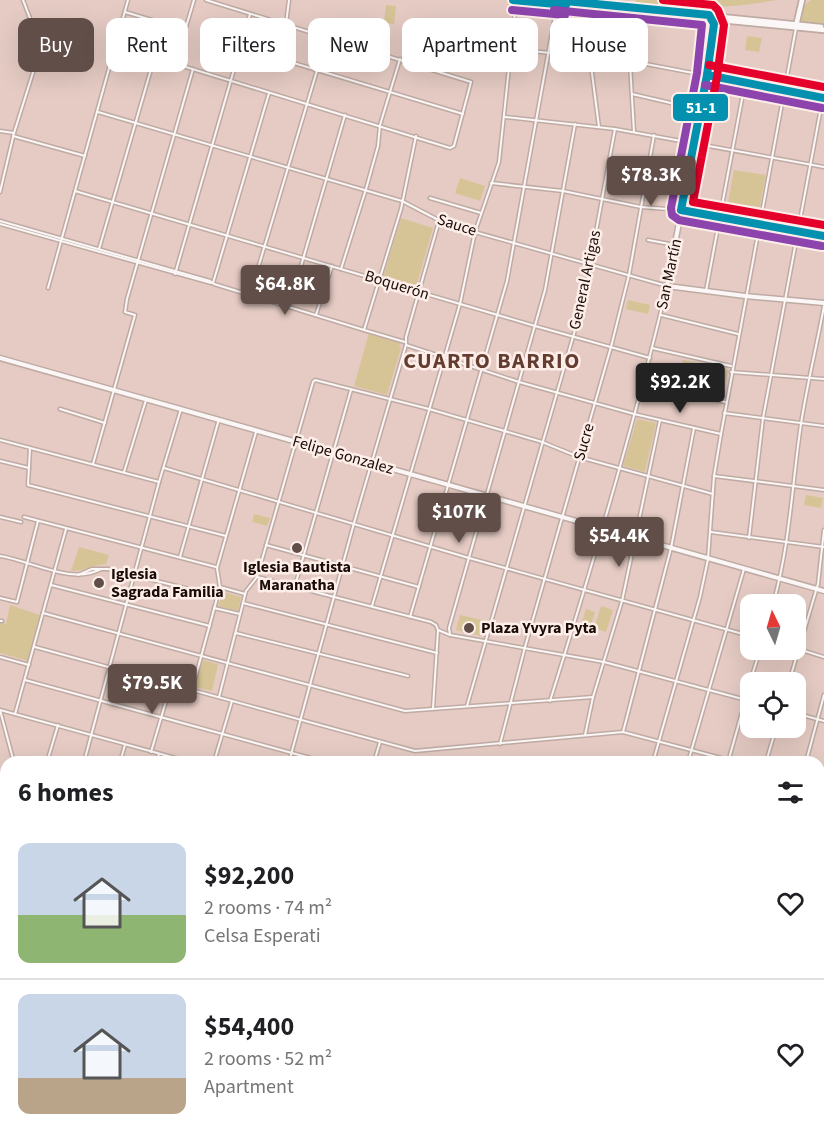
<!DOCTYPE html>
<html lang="en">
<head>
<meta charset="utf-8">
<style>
	:root { --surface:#fff; --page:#f2f2f2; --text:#202124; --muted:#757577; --line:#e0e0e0; --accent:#624e49 }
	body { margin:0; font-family:"Source Sans 3",sans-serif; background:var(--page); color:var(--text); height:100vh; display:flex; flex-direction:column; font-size:22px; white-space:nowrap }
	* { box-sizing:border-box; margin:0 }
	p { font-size:20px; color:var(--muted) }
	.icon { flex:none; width:33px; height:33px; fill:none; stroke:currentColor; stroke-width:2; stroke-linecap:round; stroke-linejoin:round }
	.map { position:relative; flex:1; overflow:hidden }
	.sheet { position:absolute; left:0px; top:756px; width:825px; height:384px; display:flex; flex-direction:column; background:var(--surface); border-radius:18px 18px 0 0; box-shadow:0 6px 24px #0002 }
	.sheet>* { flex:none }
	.banner { position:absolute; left:18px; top:18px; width:789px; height:54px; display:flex; gap:12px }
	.needle { width:39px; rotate:355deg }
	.controls { position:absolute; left:740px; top:594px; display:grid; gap:12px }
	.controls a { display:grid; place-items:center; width:66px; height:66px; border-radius:12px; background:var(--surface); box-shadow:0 6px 24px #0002; font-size:30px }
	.price { position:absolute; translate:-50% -51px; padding:0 14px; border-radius:6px; background:var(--accent); color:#fff; font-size:20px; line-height:39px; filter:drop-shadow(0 2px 3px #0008) }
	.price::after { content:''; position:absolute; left:50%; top:36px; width:18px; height:14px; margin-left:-9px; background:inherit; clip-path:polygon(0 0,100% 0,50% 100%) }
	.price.active { background:#222; color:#fff }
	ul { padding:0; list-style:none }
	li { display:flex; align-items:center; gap:18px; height:150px; padding:0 18px }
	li+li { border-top:2px solid var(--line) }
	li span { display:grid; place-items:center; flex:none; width:168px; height:120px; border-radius:12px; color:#555 }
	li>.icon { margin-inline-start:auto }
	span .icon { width:72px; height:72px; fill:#fffc; stroke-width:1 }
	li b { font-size:26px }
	h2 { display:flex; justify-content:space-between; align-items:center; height:72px; padding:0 18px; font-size:26px }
	.chip { padding:0 21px; border-radius:12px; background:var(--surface); box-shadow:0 6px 24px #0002; font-size:21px; line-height:54px }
	.chip.active { background:var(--accent); color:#fff }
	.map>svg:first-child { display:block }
</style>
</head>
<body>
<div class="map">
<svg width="824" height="1140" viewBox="0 0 824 1140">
	<rect width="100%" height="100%" fill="#e5cbc3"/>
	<!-- green -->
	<g fill="#d7c496">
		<path d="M636 0H777C728 9 686 9 636 3Z"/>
		<polygon points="811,0 824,0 824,26 801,23 804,6"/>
		<polygon points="386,5 396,6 394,24 384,23"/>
		<polygon points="747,36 762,38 759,52 745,50"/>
		<polygon points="734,170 766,175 757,220 726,214"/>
		<polygon points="460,178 485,186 480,201 455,193"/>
		<polygon points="401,218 433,228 416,287 383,278"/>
		<polygon points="628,300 650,305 648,314 626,309"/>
		<polygon points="369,333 401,341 399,347 401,348 387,395 354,386"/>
		<polygon points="683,360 728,370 722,396 677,385"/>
		<polygon points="637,419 656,423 645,472 623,466"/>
		<polygon points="806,495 823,498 821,508 804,505"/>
		<polygon points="254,514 270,518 267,526 252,522"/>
		<path d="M79 547 109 555 106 564C94 565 82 572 71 571Z"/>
		<polygon points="223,592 241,597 238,611 218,606"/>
		<polygon points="10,605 40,615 28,661 0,653 0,622 6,624"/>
		<polygon points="601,606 613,610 606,632 594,628"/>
		<polygon points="586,609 595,612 590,628 581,625"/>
		<polygon points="460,615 486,621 482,636 456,630"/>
		<polygon points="202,660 218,664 212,691 195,687"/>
		<rect x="337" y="1137" width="49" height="3"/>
	</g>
	<!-- forest -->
	<polygon fill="#c8b484" points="643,2 678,7 681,10 657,9 655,6 650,8 648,6 640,5"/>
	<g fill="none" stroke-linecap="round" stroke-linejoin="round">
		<defs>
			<g id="street">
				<polyline points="125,12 185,30"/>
				<polyline points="627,12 634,132"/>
				<polyline points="286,24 289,0"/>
				<polyline points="214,39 463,114"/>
				<polyline points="114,45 450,148 454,146 471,82 206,0"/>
				<polyline points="511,49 630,61 824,98"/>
				<polyline points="590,58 599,127"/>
				<polyline points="175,64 194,0"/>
				<polyline points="632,94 701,110"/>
				<path d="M98 112 402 201 446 224 667 286C634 426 593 564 550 701"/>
				<polyline points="505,117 615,129 824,167"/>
				<polyline points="0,131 14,133"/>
				<polyline points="13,136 85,156"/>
				<polyline points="491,183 563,191 641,207 681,210"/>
				<polyline points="75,191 535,326 650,358"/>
				<polyline points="0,192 14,133 41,47 23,0"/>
				<polyline points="430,198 481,213"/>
				<polyline points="0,221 210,281 214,284 364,330 401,209 416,136"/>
				<polyline points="0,224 211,283"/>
				<polyline points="648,240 675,245"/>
				<polyline points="99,249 154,59"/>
				<polyline points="341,269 366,189 378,146 380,125 400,59"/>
				<polyline points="175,274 250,14"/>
				<polyline points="213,283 269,93"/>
				<polyline points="48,288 128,0"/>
				<polyline points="706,291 745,83"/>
				<polyline points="250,295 327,37"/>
				<polyline points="289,307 345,115"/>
				<polyline points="316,315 332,266"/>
				<polyline points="661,315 738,334"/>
				<polyline points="364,330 405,342"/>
				<polyline points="406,345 519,382 634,414 721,434"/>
				<polyline points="652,348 731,366"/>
				<polyline points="731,372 824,379"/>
				<polyline points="644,380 725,402"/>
				<polyline points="60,409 105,423"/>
				<polyline points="724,413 824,426"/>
				<polyline points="0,440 159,482"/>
				<polyline points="30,448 28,485 226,536"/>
				<polyline points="0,461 29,468"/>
				<polyline points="93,464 135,315 125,312 127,299 193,69"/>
				<polyline points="164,468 469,558 750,636"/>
				<polyline points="124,472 146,400"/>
				<polyline points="714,476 824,490"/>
				<polyline points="0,517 21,522"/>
				<polyline points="24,517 216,567"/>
				<polyline points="711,532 824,547"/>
				<polyline points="749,538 763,418 823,97"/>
				<polyline points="266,545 419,587"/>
				<path d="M0 556C32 561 71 585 101 569"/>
				<polyline points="180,557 219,419"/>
				<polyline points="78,575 92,569 108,569 217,596"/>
				<polyline points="257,577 431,622 436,625 438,630 450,635 604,662 750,701"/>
				<polyline points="51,585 210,626"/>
				<polyline points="295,586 351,390"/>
				<polyline points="220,587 245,594"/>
				<polyline points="0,598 17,602 38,521"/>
				<polyline points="243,603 437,653"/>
				<path d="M773 604C790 545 792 484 801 424 807 384 817 345 824 306"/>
				<polyline points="372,606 460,304 475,232 499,162 516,1"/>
				<polyline points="214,608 240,614"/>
				<polyline points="43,613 405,711 593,697"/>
				<polyline points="410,617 507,281 557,5"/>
				<polyline points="0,621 2,621"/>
				<polyline points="236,633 408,676"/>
				<polyline points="450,635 449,628 545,290 575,124"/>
				<polyline points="35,647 415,751 623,732 736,762"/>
				<polyline points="795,648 824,657"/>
				<polyline points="0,657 29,665"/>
				<polyline points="25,680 325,762"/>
				<polyline points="750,682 760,650"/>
				<polyline points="789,682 818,584 824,530"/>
				<polyline points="192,690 220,587 217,568 256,432"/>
				<polyline points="219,697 246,591 257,577 313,382 315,380 429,409 542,442 579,457 713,494"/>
				<polyline points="467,706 583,302 615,129"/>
				<polyline points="433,708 438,630"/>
				<polyline points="0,710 190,762"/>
				<polyline points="0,710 13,759"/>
				<polyline points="795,713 824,721"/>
				<polyline points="15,714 66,529"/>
				<polyline points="623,732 671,548 694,428"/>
				<polyline points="585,735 593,697 622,601 660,420"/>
				<polyline points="500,744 525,647 611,347 629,275 654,135"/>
				<polyline points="151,752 171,684"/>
				<polyline points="47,762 58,725"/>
				<polyline points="84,762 159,482 181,409"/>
				<polyline points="120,762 125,745"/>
				<polyline points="156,762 159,754"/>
				<polyline points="214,762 232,701"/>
				<polyline points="289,762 354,523 406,345 406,337 439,221"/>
				<polyline points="374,762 380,742"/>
				<polyline points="653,762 700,597 708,559 714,476 721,434 796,28"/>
				<polyline points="688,762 744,569"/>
				<polyline points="728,762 750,684"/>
				<polyline points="766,762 776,728"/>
				<polyline points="806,762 824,695"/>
				<polyline points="0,791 6,792"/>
				<polyline points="819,800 824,797"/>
				<polyline points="0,827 6,826"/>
				<polyline points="0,875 6,875"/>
				<polyline points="819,915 824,881"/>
				<polyline points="0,921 6,921"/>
				<polyline points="819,930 824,931"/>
				<polyline points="819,1030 824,1031"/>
				<polyline points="819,1113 824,1115"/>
				<polyline points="554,1134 555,1140"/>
				<polyline points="586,1134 587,1140"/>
				<polyline points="621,1134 621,1140"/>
				<polyline points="681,1134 728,1134"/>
				<polyline points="739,1134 740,1140"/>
				<polyline points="789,1134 811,1138"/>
				<polyline points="11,1140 12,1134"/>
				<polyline points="76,1140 86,1134"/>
				<polyline points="677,1140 678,1134"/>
				<polyline points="811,1140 812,1134"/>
			</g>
			<g id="secondary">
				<polyline points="710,17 714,24 707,75 667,286 745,296 824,303"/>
				<polyline points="681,210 824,236"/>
				<polyline points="0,358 824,591"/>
				<polyline points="0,1010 3,1029 0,1076"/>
				<polyline points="0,1098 6,1102"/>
				<polyline points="62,1134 72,1140"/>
			</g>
			<g id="primary">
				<polyline points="513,0 824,30"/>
				<polyline points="555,0 821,27"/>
				<polyline points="796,26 802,0"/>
			</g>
		</defs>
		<!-- street casing -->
		<use href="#street" stroke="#bfaba4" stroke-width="5"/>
		<!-- secondary casing -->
		<use href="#secondary" stroke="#bfaba4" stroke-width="7"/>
		<!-- primary casing -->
		<use href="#primary" stroke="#bfaba4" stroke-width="8"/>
		<!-- street -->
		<use href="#street" stroke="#fbf7f6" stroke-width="2"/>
		<!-- secondary -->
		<use href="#secondary" stroke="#fbf7f6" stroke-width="4"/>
		<!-- primary -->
		<use href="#primary" stroke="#fbf7f6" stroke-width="4.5"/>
		<defs>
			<g id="bus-1">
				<polyline points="513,0 566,5"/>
				<polyline points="555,0 709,15 714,24 707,75 681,210 824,236"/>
				<polyline points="707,75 824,98"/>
			</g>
			<g id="bus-2">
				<polyline points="512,10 565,15"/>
				<polyline points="554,10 702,25 697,73 671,208 672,215 679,220 822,246"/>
				<polyline points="705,85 822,108"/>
			</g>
			<g id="bus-3">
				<polyline points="663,0 713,5 718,10 724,25 717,77 693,202 824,225"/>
				<polyline points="709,65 824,87"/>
			</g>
		</defs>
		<!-- bus-1 casing -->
		<use href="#bus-1" stroke="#fdeee9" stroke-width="12"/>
		<!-- bus-2 casing -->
		<use href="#bus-2" stroke="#fdeee9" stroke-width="12"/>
		<!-- bus-3 casing -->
		<use href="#bus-3" stroke="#fdeee9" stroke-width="12"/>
		<!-- bus-1 -->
		<use href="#bus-1" stroke="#0491b0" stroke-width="8"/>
		<!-- bus-2 -->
		<use href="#bus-2" stroke="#8e44ad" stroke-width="8"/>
		<!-- bus-3 -->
		<use href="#bus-3" stroke="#e4002b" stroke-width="8"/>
	</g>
	<!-- markers -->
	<g fill="#624e49" stroke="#fdeee9" stroke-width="2">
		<circle cx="297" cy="548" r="6"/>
		<circle cx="99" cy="583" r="6"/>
		<circle cx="469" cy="628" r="6"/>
	</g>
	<g text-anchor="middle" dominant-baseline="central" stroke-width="5" stroke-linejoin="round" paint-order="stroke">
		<!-- street labels -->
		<g font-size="16" fill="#1b0b07" stroke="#fdeee9">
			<text transform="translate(457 225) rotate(18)">Sauce</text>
			<text transform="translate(669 274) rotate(-78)">San Martín</text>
			<text transform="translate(585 280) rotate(-78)">General Artigas</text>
			<text transform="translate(397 285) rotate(17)">Boquerón</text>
			<text transform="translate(584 442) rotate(-74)">Sucre</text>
			<text transform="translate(343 455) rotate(16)">Felipe Gonzalez</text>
		</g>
		<!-- poi labels -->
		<g font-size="16" font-weight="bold" fill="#1b0b07" stroke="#fdeee9" text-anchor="start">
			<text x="297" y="567" text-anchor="middle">Iglesia Bautista<tspan x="297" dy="18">Maranatha</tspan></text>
			<text x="111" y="574">Iglesia<tspan x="111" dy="18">Sagrada Familia</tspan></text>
			<text x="481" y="628">Plaza Yvyra Pyta</text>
		</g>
		<!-- district labels -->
		<g font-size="22" font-weight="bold" letter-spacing="1.5" fill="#643d30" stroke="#fdeee9">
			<text x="492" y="361">CUARTO BARRIO</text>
		</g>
	</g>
	<rect stroke="#fdeee9" stroke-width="2" x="672" y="93" width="57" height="29" rx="6" fill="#0491b0"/>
	<g font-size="16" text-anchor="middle" font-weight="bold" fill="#fff">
		<text x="701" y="113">51-1</text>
	</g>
</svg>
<div class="controls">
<a><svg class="needle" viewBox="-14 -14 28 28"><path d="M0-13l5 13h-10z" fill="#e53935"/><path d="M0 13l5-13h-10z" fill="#757577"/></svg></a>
<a><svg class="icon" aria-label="locate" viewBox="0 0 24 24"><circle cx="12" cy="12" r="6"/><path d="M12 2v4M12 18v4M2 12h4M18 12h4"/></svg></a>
</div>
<b class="price" style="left:651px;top:207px">$78.3K</b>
<b class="price" style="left:285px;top:316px">$64.8K</b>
<b class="price active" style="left:680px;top:414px">$92.2K</b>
<b class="price" style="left:459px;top:544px">$107K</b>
<b class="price" style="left:619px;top:568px">$54.4K</b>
<b class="price" style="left:152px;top:715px">$79.5K</b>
<div class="banner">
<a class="chip active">Buy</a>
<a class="chip">Rent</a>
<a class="chip">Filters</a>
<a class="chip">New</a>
<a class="chip">Apartment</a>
<a class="chip">House</a>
</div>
<section class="sheet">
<h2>6 homes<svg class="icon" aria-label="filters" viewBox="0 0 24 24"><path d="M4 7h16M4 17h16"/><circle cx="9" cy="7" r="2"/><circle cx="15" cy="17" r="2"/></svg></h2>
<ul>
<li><span style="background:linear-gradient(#c9d6e8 60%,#8fb573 0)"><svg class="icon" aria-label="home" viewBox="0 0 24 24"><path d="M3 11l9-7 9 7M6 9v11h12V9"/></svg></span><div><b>$92,200</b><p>2 rooms · 74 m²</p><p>Celsa Esperati</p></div><svg class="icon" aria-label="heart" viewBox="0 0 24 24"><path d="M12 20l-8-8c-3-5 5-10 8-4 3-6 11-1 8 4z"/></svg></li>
<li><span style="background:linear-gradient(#c9d6e8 70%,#b9a48a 0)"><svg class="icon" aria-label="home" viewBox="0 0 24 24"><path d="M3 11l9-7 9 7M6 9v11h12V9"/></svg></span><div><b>$54,400</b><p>2 rooms · 52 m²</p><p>Apartment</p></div><svg class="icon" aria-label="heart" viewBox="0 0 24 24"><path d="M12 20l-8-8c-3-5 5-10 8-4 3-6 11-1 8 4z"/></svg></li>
</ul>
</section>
</div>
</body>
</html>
